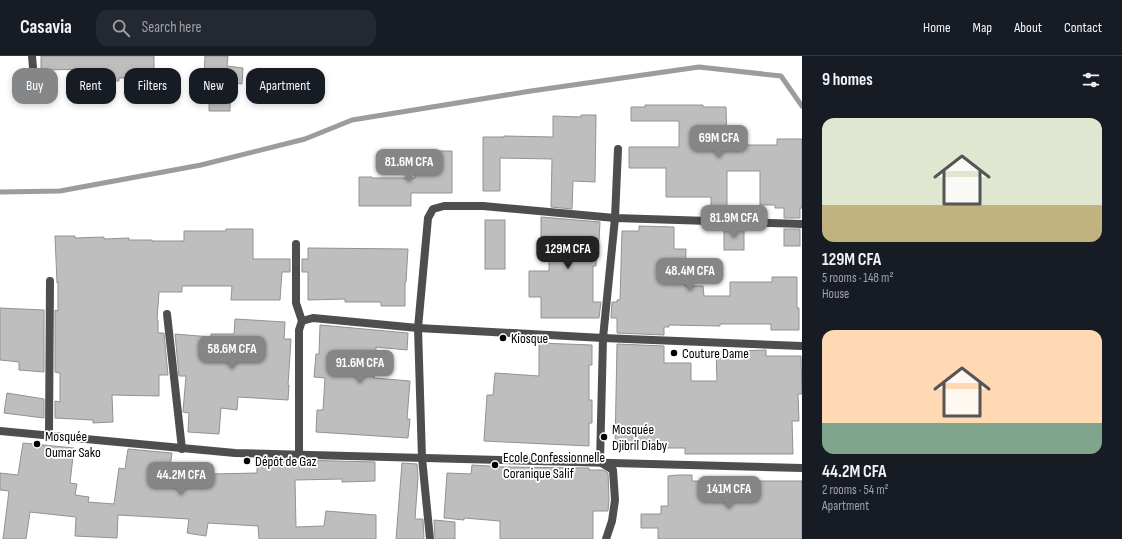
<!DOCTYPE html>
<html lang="en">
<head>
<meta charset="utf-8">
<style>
	:root { --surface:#171b24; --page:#242831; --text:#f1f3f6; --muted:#9ea1a6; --line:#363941; --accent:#858687 }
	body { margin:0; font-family:"Sofia Sans Condensed",sans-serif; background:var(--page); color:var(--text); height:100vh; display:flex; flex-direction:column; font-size:15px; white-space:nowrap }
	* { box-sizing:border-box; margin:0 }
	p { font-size:13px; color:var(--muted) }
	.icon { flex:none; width:22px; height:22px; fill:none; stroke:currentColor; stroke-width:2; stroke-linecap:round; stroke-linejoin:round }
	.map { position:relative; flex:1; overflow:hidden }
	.panel { display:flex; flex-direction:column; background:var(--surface); width:320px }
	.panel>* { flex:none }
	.top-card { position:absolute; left:12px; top:12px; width:380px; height:36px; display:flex; gap:8px }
	.price { position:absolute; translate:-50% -34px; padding:0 9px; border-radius:8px; background:var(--accent); color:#fff; font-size:13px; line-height:26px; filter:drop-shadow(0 1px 2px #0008) }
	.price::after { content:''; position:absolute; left:50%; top:24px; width:12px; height:9px; margin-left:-6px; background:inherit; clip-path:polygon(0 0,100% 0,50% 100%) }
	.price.selected { background:#222; color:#fff }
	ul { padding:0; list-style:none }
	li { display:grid; align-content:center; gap:8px; height:212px; padding:0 20px }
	li span { display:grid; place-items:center; height:124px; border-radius:12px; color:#555 }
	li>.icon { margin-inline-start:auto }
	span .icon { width:72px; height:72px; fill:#fffc; stroke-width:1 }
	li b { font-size:17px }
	h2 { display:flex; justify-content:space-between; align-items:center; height:48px; padding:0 20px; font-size:17px }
	.tag { padding:0 14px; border-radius:12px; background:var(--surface); box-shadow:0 2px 6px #0003; font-size:14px; line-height:36px }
	.tag.selected { background:var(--accent); color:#fff }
	header { display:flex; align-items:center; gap:24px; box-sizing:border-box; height:56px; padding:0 20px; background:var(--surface); border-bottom:1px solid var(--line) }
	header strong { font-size:19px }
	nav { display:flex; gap:22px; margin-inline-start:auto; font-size:14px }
	.search { width:280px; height:36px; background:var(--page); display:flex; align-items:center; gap:10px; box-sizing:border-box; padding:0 14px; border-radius:12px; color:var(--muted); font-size:15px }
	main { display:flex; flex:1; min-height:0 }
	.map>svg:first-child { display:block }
</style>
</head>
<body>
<header>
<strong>Casavia</strong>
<div class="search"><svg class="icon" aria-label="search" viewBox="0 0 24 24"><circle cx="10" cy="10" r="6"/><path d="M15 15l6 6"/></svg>Search here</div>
<nav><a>Home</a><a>Map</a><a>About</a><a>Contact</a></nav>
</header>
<main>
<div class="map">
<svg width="802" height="483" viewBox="0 0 802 483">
	<rect width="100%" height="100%" fill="#fff"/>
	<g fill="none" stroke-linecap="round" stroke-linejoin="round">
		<!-- stream -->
		<polyline stroke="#9c9c9c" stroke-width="5" points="0,136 60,135 201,109 305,83 352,64 531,35 699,11 781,20 802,50"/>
	</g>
	<!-- building -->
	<g fill="#bebebe" stroke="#929292">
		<polygon points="41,0 154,0 154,22 119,22 119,25 96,25 96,13 41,14"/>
		<polygon points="205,0 228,0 227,10 243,12 242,28 230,27 230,55 209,55 209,43 203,43"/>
		<polygon points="645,49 703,49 703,51 726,51 727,88 737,88 737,89 777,89 777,83 802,83 802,152 800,152 800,162 784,162 784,152 775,152 775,149 760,149 760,115 727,115 727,150 711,150 711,141 666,141 666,112 629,112 629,91 679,91 679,65 631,65 631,51 645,51"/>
		<polygon points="581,59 596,59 595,126 573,125 572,153 551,151 552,103 500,102 500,135 483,135 483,81 504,81 504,80 553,81 553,60 581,61"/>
		<polygon points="431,95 452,95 452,137 411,137 411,150 359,150 359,121 372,121 372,122 415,122 415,104 431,104"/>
		<polygon points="541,161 600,166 599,185 597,185 596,210 593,210 593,246 601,246 599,262 541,262 541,241 529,241 529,215 549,215 549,184 541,184"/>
		<rect x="485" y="164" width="20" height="49"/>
		<polygon points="639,170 674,171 674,193 686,193 685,230 703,230 704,240 730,240 730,226 772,226 772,221 797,221 797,252 799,252 799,274 771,274 771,268 720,268 720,270 669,269 669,271 664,271 664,279 617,277 617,262 611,262 612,246 617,246 617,244 620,244 622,175 639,175"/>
		<rect x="724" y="172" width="20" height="22"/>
		<polygon points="226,173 253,173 253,203 290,203 290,216 282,216 280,244 231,244 232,230 182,230 182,236 159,236 157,264 158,264 158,277 164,277 168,319 159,319 159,340 112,339 113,366 93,367 93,364 55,362 55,345 60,346 60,317 55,316 55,254 58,255 58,226 57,227 55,180 75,180 75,182 104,181 104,183 129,182 129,184 152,184 152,185 184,185 184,175 226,175"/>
		<rect x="784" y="173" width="16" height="17"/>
		<polygon points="308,192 408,193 406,226 405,226 405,250 381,250 381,246 345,246 345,243 308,244 308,216 302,216 302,203 308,203"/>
		<polygon points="0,252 44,254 44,316 19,314 19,306 0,304"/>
		<polygon points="235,263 285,266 284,283 291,283 288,329 289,329 288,344 238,341 237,354 221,352 219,378 188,376 189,357 183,356 183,355 186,320 179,320 175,278 211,281 211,278 234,278"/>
		<polygon points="320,269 408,277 407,294 376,291 374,322 410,325 407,363 410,363 408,382 316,376 317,354 323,354 325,322 314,321 316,298 319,298"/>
		<polygon points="539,287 592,289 592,309 589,309 589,344 592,344 592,367 589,367 589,390 484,385 487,339 493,339 495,317 539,320"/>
		<polygon points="617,288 664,290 664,307 691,307 691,325 717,325 716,296 766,294 766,300 801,300 802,338 798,338 799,365 792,365 793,398 685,398 685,392 615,392"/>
		<polygon points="7,337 44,343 44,362 4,357"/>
		<polygon points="23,387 74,392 70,427 77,428 75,439 89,441 88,446 114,448 119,412 125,413 128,393 172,397 168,425 211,428 211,418 257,417 257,403 375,406 375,425 342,426 342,423 295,424 296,471 324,470 326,455 376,459 376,483 259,483 258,470 208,467 206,480 187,477 189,463 118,459 117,482 75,480 76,461 30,456 26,483 3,483 9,435 0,434 0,417 18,419"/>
		<polygon points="402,407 417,408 418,421 415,463 423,463 424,483 396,483"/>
		<polygon points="472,409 505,411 589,412 589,414 603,414 608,417 609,444 608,455 593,455 593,483 500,483 500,465 464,462 464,464 444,462 447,417 471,418"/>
		<polygon points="677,419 692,419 692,425 802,425 802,483 658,483 658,472 641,472 641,458 661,458 661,450 668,450 668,420"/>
		<polygon points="434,464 455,466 455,483 435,483"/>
	</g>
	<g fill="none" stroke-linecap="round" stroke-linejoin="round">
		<!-- minor -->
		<g stroke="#4e4e4e" stroke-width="8">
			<polyline points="32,0 33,12"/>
			<polyline points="296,188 296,247 302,265"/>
			<polyline points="167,258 182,393"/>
			<polyline points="0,375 235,397 802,412"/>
			<polyline points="49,379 50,225"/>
			<polyline points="299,398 299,274 302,265 313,262 418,272 603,282 802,290"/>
			<polyline points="430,483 422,402 418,272 428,162 433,153 444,150 483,150 615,162 802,168"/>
			<polyline points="606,483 612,465 615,444 613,414 600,406 603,282 615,162 618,93"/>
		</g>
	</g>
	<!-- markers -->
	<g fill="#000" stroke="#fff" stroke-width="1.5">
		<circle cx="503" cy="282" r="4"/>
		<circle cx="674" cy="297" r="4"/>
		<circle cx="604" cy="381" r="4"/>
		<circle cx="37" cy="388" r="4"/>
		<circle cx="247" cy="405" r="4"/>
		<circle cx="495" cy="409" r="4"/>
	</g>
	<g text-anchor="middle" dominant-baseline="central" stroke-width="3.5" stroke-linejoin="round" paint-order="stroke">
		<!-- poi labels -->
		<g font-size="14" fill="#000" stroke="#fff" text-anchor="start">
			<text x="511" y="282">Kiosque</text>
			<text x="682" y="297">Couture Dame</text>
			<text x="612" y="373">Mosquée<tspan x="612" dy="16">Djibril Diaby</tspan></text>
			<text x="45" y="380">Mosquée<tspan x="45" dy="16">Oumar Sako</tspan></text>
			<text x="503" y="401">Ecole Confessionnelle<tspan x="503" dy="16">Coranique Salif</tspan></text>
			<text x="255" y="405">Dépôt de Gaz</text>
		</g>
	</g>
</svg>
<b class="price" style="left:719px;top:103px">69M CFA</b>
<b class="price" style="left:409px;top:127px">81.6M CFA</b>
<b class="price" style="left:734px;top:183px">81.9M CFA</b>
<b class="price selected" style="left:568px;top:214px">129M CFA</b>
<b class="price" style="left:690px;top:236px">48.4M CFA</b>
<b class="price" style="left:232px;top:314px">58.6M CFA</b>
<b class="price" style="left:360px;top:328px">91.6M CFA</b>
<b class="price" style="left:181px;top:440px">44.2M CFA</b>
<b class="price" style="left:729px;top:454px">141M CFA</b>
<div class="top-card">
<a class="tag selected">Buy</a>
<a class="tag">Rent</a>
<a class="tag">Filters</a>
<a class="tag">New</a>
<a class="tag">Apartment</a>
</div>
</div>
<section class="panel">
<h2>9 homes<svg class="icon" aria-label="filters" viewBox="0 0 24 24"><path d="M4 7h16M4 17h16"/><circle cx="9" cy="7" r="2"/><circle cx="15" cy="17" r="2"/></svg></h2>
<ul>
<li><span style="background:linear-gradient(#dfe7d0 70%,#c2b280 0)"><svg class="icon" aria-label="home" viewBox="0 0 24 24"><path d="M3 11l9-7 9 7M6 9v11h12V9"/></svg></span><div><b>129M CFA</b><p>5 rooms · 148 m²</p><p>House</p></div></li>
<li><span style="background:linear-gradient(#ffd9b3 75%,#7fa58c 0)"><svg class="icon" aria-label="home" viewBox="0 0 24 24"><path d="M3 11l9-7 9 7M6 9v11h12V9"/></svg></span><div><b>44.2M CFA</b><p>2 rooms · 54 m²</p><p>Apartment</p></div></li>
</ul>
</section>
</main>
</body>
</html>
